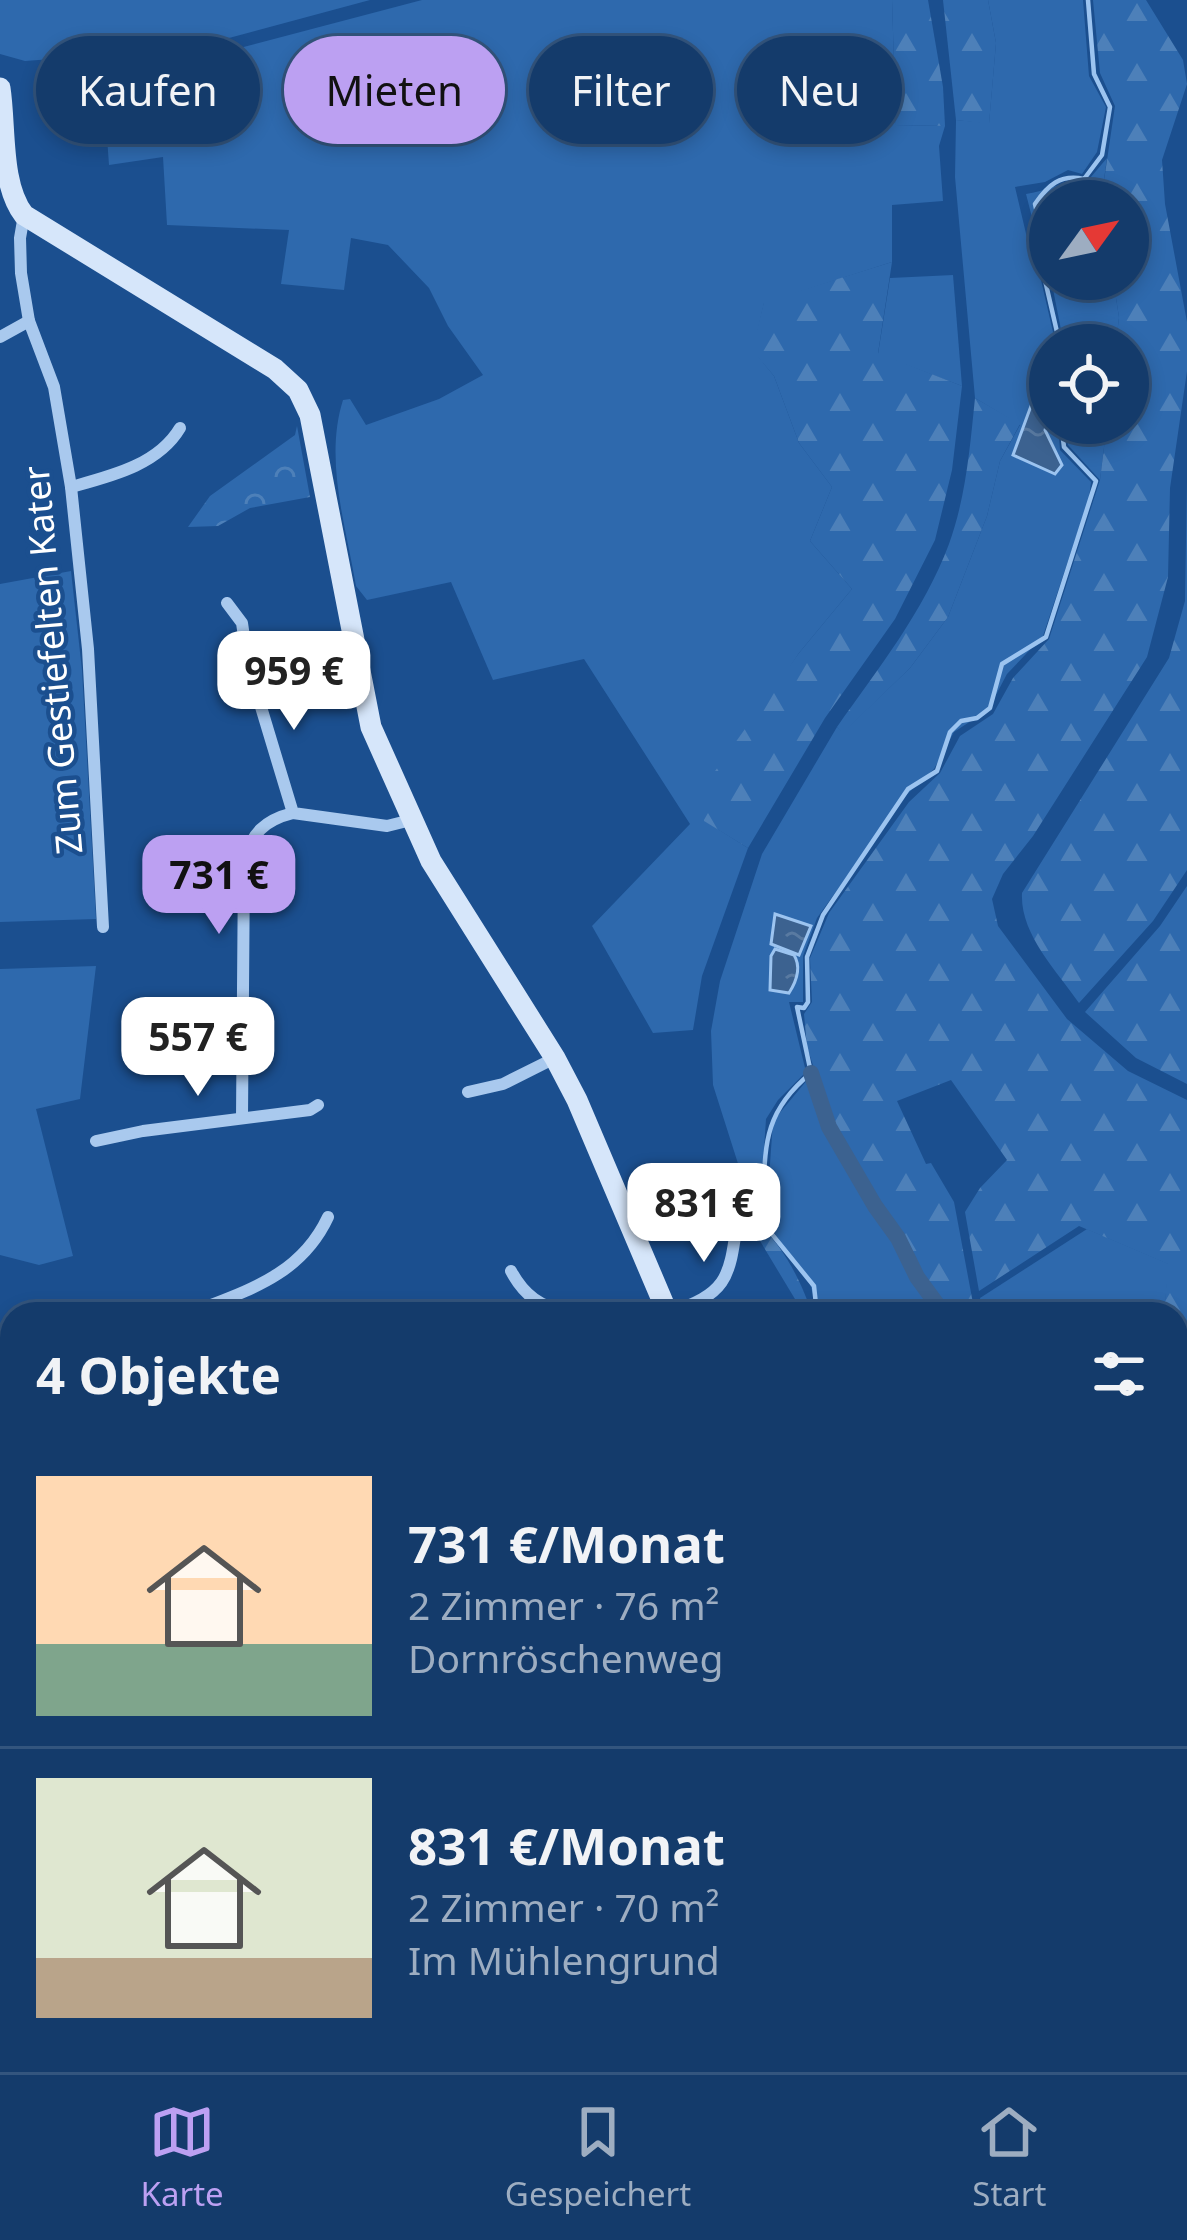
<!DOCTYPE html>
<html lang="de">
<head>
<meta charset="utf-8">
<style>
	:root { --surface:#143b6b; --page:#1d4271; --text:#f1f3f6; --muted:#9dadc1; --line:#33557e; --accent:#bca0f2 }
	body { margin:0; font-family:"Noto Sans",sans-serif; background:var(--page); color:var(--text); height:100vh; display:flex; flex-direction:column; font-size:45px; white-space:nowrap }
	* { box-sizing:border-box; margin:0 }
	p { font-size:39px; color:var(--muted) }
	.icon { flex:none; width:66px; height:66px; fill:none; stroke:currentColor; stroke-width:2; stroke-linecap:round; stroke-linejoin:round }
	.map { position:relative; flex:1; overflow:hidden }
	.side { position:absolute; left:0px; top:1302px; width:1188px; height:771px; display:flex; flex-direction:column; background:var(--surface); border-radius:36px 36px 0 0; box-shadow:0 6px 18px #0003,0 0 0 3px var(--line) }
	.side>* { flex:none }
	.hud { position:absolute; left:36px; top:36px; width:1116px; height:108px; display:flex; gap:24px }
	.needle { width:78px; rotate:57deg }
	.controls { position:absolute; left:1029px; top:180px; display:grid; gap:24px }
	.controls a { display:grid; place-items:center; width:120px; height:120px; border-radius:50%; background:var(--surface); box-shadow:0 6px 18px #0003,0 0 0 3px var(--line); font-size:60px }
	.price { position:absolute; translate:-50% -102px; padding:0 27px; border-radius:24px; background:#fff; color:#222; font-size:39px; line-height:78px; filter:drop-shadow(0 3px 6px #0008) }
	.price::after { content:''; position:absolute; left:50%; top:72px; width:36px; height:27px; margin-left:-18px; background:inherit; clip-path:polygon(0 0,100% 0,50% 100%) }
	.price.active { background:var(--accent); color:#111 }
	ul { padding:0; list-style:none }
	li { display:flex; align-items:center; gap:36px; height:300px; padding:0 36px }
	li+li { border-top:3px solid var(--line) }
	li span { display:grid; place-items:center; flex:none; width:336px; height:240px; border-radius:0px; color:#555 }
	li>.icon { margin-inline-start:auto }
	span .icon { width:144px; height:144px; fill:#fffc; stroke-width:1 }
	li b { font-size:51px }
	h2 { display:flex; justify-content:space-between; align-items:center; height:144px; padding:0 36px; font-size:51px }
	.tag { padding:0 42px; border-radius:54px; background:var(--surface); box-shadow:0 6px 18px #0003,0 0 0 3px var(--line); font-size:42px; line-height:108px }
	.tag.active { background:var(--accent); color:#111 }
	.tab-bar { display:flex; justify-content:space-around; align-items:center; height:168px; border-top:3px solid var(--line); background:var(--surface); font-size:33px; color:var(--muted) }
	.tab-bar a { display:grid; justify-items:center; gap:6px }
	.tab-bar .active { color:var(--accent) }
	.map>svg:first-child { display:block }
</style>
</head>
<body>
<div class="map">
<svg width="1187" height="2072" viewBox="0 0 1187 2072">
	<defs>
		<pattern id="forest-firs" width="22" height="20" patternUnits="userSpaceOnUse" patternTransform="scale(3)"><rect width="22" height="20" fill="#2e69ad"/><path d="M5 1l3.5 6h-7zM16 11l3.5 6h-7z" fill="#4d80b9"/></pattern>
		<pattern id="park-crowns" width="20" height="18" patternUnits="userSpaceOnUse" patternTransform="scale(3)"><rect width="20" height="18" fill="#2e69ad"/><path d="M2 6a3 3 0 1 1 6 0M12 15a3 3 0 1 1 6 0" fill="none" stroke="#4d80b9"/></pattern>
		<pattern id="water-ripples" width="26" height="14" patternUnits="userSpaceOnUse" patternTransform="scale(3)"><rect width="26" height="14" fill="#3c6290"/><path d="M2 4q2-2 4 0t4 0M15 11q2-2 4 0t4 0" fill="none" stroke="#597aa1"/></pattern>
	</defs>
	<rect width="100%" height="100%" fill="#1b4f8f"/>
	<!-- grass -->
	<g fill="#2e69ad" fill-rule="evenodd">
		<polygon points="0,0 370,0 188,49 25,61 0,54"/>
		<path d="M422 0H892L896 125 945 126 939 146 943 201 892 205V262L764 303 753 350 774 376 799 443 832 487 810 541 852 589 799 653 757 717 705 821 748 848 702 976 693 1030 653 1033 592 926 690 824 584 659 493 680 451 582 367 600 356 586C346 526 324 460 343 400L350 399 366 425 439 399 483 375 448 326 429 288 388 245 351 238 344 290 281 284 289 230 167 225 163 157 109 165 102 68 190 61Z"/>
		<path d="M988 0H1083L1089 76 1106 107 1097 152 1082 174 1068 170 1045 182 1015 187 1028 242 1050 259 1041 280 1056 345 1045 342 1032 381 1050 390V423H1058L1060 450 1091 482 1089 498 1043 636 1007 674 988 710 954 732 934 769 904 797 817 918 803 956V1002H789L806 1072 778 1100 766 1119 759 1223 745 1216 741 1173 713 1085 711 1031 720 981 762 854 837 727 843 732 910 668 948 617 987 516 1000 461 1020 425 975 398 955 177 956 120 989 123 996 43ZM1050 412 1045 430 1062 464 1013 455Z"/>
		<path d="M1107 158 1101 201H1050V247L1037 237 1026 194C1048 191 1064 179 1085 184Z"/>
		<polygon points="953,275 962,386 878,354 890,278"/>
		<polygon points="1113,279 1119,317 1116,345 1064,345 1051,279"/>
		<polygon points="1065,423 1107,423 1100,480 1068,445"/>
		<polygon points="71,571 82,670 96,919 0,922 0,584"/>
		<polygon points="96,966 80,1099 36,1109 73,1256 39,1265 0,1255 0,969"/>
		<polygon points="808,1079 825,1129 870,1208 895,1240 913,1279 939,1314 819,1314 810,1284 766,1221 773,1121"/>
		<polygon points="1087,1229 1169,1264 1164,1314 983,1314 980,1298"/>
	</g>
	<!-- forest -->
	<g fill="url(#forest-firs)">
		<polygon points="892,0 928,0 943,87 945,126 896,125"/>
		<polygon points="943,0 988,0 996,43 989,124 956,120"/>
		<polygon points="1093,0 1146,0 1183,60 1187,84 1162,160 1165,204 1187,322 1187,371 1170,488 1168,577 1147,657 1033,836 1003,874 992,899 998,926 1067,1019 1128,1071 1187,1100 1187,1354 1176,1360 1176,1314 1164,1314 1168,1264 1079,1226 979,1291 965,1212 980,1188 1007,1160 951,1080 897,1101 926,1164 931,1163 954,1202 975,1314 950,1314 921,1275 902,1236 879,1204 833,1125 807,1047 804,1014 812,1002 810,958 829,913 909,802 940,773 960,736 993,714 1013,678 1049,639 1100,480 1107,423 1128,423 1128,345 1116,345 1119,317 1113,279 1128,279 1128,201 1101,201 1115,106 1100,73"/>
		<polygon points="892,262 878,353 962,386 952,470 935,540 895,619 825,718 748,848 704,821 703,788 799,653 852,589 810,541 832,487 799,443 774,376 752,350 764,302"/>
		<path d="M975 398 1020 424 1000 461 987 516 948 617 910 668 843 733 837 727C878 669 924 611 949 544 966 497 970 447 975 398Z"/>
		<path d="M1187 482V870L1153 921 1079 1003C1056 970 1020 934 1022 893L1169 658 1185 601Z"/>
		<polygon points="1187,886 1187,1084 1136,1058 1085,1012 1160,926"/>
		<path d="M745 1216C777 1231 802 1282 812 1314H804Z"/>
		<polygon points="1187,1524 1187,1892 1176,1898 1176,1526"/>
		<polygon points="12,1866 12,2061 348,2061 351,2065 353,2061 419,2061 392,2072 0,2072 0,1869"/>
		<polygon points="1187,1910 1187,2062 1171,2072 737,2072 743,2061 1176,2061 1176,1916"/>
		<polygon points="448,2061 727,2061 720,2072 435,2072"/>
	</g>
	<!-- park -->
	<polygon fill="url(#park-crowns)" points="297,426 310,497 250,508 218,526 188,527 210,496 295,435"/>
	<!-- water -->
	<g fill="url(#water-ripples)" stroke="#9cc4f0" stroke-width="3">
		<polygon points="1035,395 1044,399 1050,412 1045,430 1062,465 1055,474 1013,455"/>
		<polygon points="775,914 811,926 799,955 771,944"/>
		<path d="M775 949 794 955C802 968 796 982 789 993L770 990 771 956Z"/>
	</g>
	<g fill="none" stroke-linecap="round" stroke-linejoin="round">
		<!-- stream -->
		<g stroke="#9cc4f0" stroke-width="4.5">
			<path d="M1050 252 1044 245 1035 204C1048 185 1060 174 1084 179L1102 155 1110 107 1094 74 1088 0"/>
			<polyline points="1050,269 1045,280 1060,345"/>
			<path d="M817 1314 814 1286 762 1222C767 1156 756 1118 811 1073L797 1007 804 1008 808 1002 807 957 823 915 908 789 937 771 950 732 961 721 977 718 990 708 1002 664 1046 637 1096 481 1064 447 1061 423"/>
		</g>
		<!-- canal -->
		<polyline stroke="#3c6290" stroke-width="16" points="811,1073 829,1127 875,1206 898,1238 917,1277 944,1314"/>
		<!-- street -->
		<g stroke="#a9c9ee" stroke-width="12">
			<polyline points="24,215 20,238 21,273 29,321 54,387 71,487 88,649 103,927"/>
			<polyline points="0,337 29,321"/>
			<path d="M71 487C111 476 158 465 180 428"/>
			<polyline points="227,603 242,623 248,664 293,813 387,826 411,820"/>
			<polyline points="468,1092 503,1084 555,1058"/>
			<path d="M242 1118 244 862C251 833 265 820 293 813"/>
			<polyline points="96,1141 143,1131 310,1110 318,1105"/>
			<path d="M511 1271C525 1297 540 1305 567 1314"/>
			<path d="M188 1314C245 1291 300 1277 328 1217"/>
			<path d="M667 1314C730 1292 729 1279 738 1216"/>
			<polyline points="0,1390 12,1384"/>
			<polyline points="0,1512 12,1516"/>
		</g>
		<!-- secondary -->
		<g stroke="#d6e6fa" stroke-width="21">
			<path d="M0 88C6 127 0 184 24 215L275 369 298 390 310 415 371 727 431 861 555 1058 577 1100 668 1314"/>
			<polyline points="1176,1380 1187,1372"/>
			<polyline points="0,1652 12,1650"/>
		</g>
	</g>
	<g text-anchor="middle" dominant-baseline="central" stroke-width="9" stroke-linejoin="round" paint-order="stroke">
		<!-- street labels -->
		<g font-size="36" fill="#fff" stroke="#1b4f8f">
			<text transform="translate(52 660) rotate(-95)">Zum Gestiefelten Kater</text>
		</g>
	</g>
</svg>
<div class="controls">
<a><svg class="needle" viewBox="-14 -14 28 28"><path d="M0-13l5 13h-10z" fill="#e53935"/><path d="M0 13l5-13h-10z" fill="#9dadc1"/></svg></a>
<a><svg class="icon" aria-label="locate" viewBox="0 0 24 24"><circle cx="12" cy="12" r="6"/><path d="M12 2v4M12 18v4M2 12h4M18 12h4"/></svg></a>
</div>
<b class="price" style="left:294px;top:733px">959 €</b>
<b class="price active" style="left:219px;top:937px">731 €</b>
<b class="price" style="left:198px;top:1099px">557 €</b>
<b class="price" style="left:704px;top:1265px">831 €</b>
<div class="hud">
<a class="tag">Kaufen</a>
<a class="tag active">Mieten</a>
<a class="tag">Filter</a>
<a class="tag">Neu</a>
</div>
<section class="side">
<h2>4 Objekte<svg class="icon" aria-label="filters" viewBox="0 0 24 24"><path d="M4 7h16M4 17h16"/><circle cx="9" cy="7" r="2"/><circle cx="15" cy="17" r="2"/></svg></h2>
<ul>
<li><span style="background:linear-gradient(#ffd9b3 70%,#7fa58c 0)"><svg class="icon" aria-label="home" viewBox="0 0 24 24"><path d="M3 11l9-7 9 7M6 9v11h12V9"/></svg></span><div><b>731 €/Monat</b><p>2 Zimmer · 76 m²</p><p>Dornröschenweg</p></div></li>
<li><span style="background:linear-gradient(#dfe7d0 75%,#b9a48a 0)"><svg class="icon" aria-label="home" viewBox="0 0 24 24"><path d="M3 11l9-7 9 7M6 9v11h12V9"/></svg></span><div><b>831 €/Monat</b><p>2 Zimmer · 70 m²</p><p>Im Mühlengrund</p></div></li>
</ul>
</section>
</div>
<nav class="tab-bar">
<a class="active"><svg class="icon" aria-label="map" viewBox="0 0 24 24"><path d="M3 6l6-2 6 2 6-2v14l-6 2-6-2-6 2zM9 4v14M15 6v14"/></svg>Karte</a>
<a><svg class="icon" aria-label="saved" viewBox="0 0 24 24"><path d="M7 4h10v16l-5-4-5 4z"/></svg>Gespeichert</a>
<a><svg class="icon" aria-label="home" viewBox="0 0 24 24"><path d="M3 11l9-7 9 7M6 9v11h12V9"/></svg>Start</a>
</nav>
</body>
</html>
